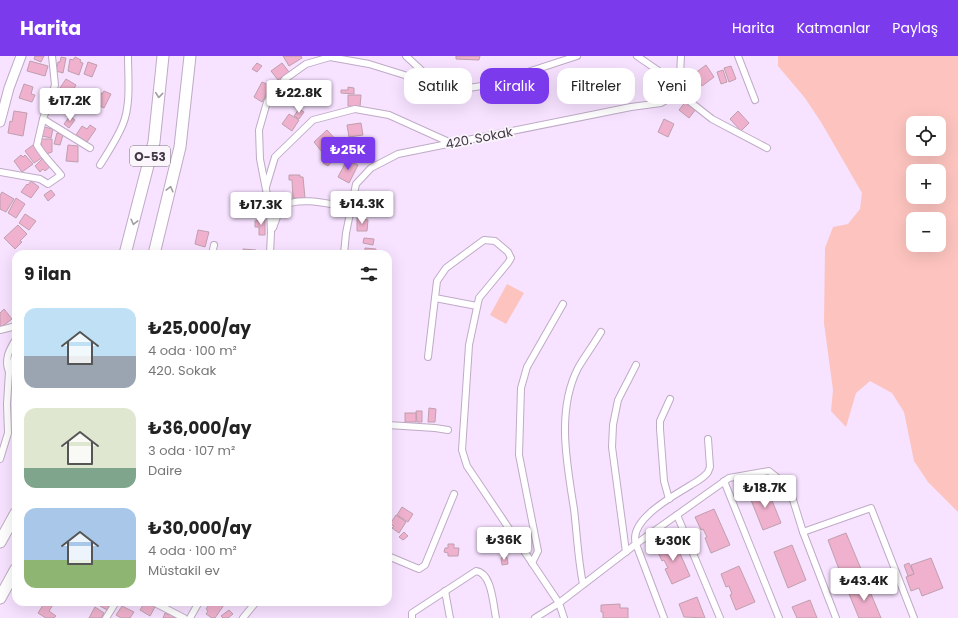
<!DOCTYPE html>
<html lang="tr">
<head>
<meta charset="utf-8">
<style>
	:root { --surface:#fff; --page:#f2f2f2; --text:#222; --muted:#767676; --accent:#7c3aed }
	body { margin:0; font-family:Poppins,sans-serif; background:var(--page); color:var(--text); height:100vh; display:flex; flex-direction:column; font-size:15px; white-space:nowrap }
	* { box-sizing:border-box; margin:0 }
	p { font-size:13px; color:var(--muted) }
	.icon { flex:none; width:22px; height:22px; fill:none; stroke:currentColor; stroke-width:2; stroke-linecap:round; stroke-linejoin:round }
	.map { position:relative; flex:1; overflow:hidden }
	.side { position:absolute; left:12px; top:194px; width:380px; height:356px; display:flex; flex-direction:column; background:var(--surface); border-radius:12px; box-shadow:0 4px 16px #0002 }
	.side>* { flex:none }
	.hud { position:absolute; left:404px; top:12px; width:380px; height:36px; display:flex; gap:8px }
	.tools { position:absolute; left:906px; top:60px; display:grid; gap:8px }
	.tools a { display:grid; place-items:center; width:40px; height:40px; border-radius:8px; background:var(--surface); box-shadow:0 4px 16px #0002; font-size:20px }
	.price { position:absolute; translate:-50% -34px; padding:0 9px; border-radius:4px; background:#fff; color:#222; font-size:13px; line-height:26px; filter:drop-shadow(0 1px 2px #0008) }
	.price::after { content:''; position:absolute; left:50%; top:24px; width:12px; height:9px; margin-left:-6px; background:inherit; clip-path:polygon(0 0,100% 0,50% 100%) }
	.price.current { background:var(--accent); color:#fff }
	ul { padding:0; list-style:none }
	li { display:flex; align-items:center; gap:12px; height:100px; padding:0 12px }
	li span { display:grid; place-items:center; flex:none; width:112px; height:80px; border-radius:12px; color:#555 }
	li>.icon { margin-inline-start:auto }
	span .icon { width:48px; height:48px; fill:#fffc; stroke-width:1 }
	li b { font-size:17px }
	h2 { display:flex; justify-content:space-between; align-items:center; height:48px; padding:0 12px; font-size:17px }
	.tag { padding:0 14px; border-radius:12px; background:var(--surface); box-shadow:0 4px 16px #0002; font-size:14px; line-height:36px }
	.tag.current { background:var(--accent); color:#fff }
	header { display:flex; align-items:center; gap:24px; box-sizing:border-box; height:56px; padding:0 20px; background:var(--accent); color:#fff }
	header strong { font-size:19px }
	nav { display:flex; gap:22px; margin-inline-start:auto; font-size:14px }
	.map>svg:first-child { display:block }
</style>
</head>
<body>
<header>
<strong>Harita</strong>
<nav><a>Harita</a><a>Katmanlar</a><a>Paylaş</a></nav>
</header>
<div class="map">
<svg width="958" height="562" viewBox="0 0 958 562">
	<rect width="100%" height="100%" fill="#f7e2ff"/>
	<!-- green -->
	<g fill="#fdc4bf" fill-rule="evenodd">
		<path d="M778 0H958V456L928 426 914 405 904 356 892 337 870 325 856 337 846 371 831 355 833 334 824 267 825 192 833 171 848 168 860 153 862 137 821 66 805 42 778 10ZM913 67H939V93H913ZM913 115H939V141H913ZM913 163H939V189H913Z"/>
		<polygon points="507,228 524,237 506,268 490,259"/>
	</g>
	<!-- building -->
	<g fill="#efb1cd" stroke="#c09fad">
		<polygon points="35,0 44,0 41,6 34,3"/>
		<polygon points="283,0 301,0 302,2 289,10"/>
		<polygon points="456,0 480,0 479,4 456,3"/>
		<polygon points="61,1 66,2 63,17 56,15 58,6 60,6"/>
		<polygon points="75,1 81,4 80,6 83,7 79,19 68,15 70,3 73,4"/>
		<polygon points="30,5 48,10 45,20 27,15"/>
		<polygon points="88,6 97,9 92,21 84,18"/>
		<polygon points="257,7 262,10 257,16 252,13"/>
		<polygon points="282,7 289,16 278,24 271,15"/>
		<polygon points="706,9 714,21 702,30 694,18"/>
		<polygon points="731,10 736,23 729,26 724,12"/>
		<polygon points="723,14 727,26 721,28 717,16"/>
		<polygon points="66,23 76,29 69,41 58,35"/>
		<polygon points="262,26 271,30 262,46 254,41"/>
		<polygon points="24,28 33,31 31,38 35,39 32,46 19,42"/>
		<polygon points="348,31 354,32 354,38 341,37 341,34 348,34"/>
		<polygon points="97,35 102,38 104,35 111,38 104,52 94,47 96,44 94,43"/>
		<polygon points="307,35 311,41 301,48 297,42"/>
		<polygon points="57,36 67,42 62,52 52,46"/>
		<polygon points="348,39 361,39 360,51 348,50"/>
		<polygon points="686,45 696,53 689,62 679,54"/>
		<polygon points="299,53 304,56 299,63 294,60"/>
		<polygon points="14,55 27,57 23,80 8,77 10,65 12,66"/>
		<polygon points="738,55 749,67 741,75 730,63"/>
		<polygon points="289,58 299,64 292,75 282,68"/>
		<polygon points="70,60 75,64 69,72 64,68"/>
		<polygon points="664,63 674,68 668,81 658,76"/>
		<polygon points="361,67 363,79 349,81 347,69"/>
		<polygon points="90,69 96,73 87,86 76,79 82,70 87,73"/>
		<polygon points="44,71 53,73 51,82 42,80"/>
		<polygon points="327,74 338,86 330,93 328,90 322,96 314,86"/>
		<polygon points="57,77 63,79 60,89 54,88"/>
		<polygon points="41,83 52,83 52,96 46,98 41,91"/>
		<polygon points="367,86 371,93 362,97 366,104 362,106 358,99 356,100 352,94"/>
		<polygon points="33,89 43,101 34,107 25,95"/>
		<polygon points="68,89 78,90 78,106 66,105"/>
		<polygon points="21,99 23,101 25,99 33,108 22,116 14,105"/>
		<polygon points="328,100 333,104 328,110 323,107"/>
		<polygon points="43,102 51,110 45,115 43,113 40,116 35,110"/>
		<polygon points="347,104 358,109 349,127 338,121"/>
		<polygon points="289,119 300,119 300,121 303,121 305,142 293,142 292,124 289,124"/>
		<polygon points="31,125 39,131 31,142 21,136 27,128 28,129"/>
		<polygon points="51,134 55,139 48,145 44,139"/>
		<polygon points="2,136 14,143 6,156 0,153 0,139"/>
		<polygon points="16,142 25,148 16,162 8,157"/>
		<polygon points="25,158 36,165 29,174 19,167"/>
		<polygon points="265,160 265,179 259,179 259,171 255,171 255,165 261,164 261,161"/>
		<polygon points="357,162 368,164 367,175 357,175"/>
		<polygon points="18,169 27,178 20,185 22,186 15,193 4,182"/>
		<polygon points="198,174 209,176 205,191 195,188"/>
		<polygon points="364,182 374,183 373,189 363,187"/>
		<polygon points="365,192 376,193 375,198 365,198"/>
		<polygon points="243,193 256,194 255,198 243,198"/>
		<polygon points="4,253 12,263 0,272 0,257"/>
		<polygon points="429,352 436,353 435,366 428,366"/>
		<polygon points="416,355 422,355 422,366 417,366"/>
		<rect x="405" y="357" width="11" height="9"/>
		<polygon points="767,432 781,467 763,474 749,439"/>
		<polygon points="402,451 413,458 408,466 397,459"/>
		<polygon points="714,453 730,489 711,497 705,482 707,481 703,473 701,474 695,461"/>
		<polygon points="396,459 406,466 399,477 392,472 394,470 390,468"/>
		<polygon points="404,476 408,480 403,484 399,481"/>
		<polygon points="846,477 861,513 842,521 828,484"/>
		<polygon points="674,484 690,520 672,528 665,513 668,512 664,504 662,505 656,492"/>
		<polygon points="448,488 454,488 454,492 459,492 458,500 448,500 448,497 444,496 445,492 448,492"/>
		<polygon points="792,489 806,524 788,532 774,496"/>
		<polygon points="507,501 508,508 502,509 501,502"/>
		<polygon points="931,502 943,532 922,540 919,532 911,535 906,521 914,518 911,509"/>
		<polygon points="909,507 914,518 908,520 904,509"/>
		<polygon points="739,510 755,546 736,554 730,539 732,538 729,530 726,531 721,518"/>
		<polygon points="866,526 881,562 859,562 847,533"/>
		<polygon points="697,541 705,562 684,561 679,548"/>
		<polygon points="810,544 817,562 797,562 792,551"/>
		<polygon points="45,546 54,547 49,555 56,560 54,562 46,562 38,557"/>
		<polygon points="102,546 112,546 107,554 100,550"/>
		<polygon points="145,546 151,546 156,549 150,560 140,554"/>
		<polygon points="211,546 226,546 215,562 212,562 206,558 208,555 206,553"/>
		<polygon points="620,548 620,552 628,552 628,562 603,562 603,556 601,556 601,549"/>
		<polygon points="122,550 134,556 130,562 121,562 116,559"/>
		<polygon points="95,551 104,557 101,562 89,562"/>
		<polygon points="171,554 179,562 163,562 165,557 169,559"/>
		<polygon points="229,554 233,558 228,562 223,562 221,560"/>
	</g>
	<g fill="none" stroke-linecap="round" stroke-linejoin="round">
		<defs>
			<g id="street">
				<polyline points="406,0 434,26"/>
				<polyline points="637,0 666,20 681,23"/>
				<polyline points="738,0 755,44"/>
				<polyline points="679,37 712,63 767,92"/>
				<polyline points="679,37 681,0"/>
				<polyline points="43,63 90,92"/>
				<path d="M100 109C108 96 117 83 123 68 131 48 128 22 128 0"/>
				<path d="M0 116 40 123 48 128 61 119C53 109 43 100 37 89L43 63 55 29 52 0"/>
				<polyline points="266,131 275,101 313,64 355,53 389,59 451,87"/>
				<path d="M273 172 281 150C302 140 329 148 351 152"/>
				<polyline points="212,198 214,189"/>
				<polyline points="270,198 271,176 270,154 260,103 259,74 267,46 285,23 306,8 330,1 369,8 440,30 462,33 488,29 577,0"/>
				<polyline points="344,198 346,177 356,128 371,112 398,98 631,51 661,47 679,37"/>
				<polyline points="435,242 477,250"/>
				<polyline points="0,274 16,270"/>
				<polyline points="428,301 437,225 446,212 484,184 495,185 508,196 511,202 508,207 479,242 469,289 462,394 467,410 559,547 564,562"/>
				<path d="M9 316C4 304 9 294 16 283"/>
				<polyline points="388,369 435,372 448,374"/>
				<polyline points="0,403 8,377 7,348 9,316 16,297"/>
				<polyline points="724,425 779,562"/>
				<polyline points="669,443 664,425 660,373 660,365 670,343"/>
				<polyline points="677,459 720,562"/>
				<polyline points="803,476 871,452 914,562"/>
				<polyline points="626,496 612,391 613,369 618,344 636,309"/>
				<polyline points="388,500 419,513 425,509 454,438"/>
				<polyline points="532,507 538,495 519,399 521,332 527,311 563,248"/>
				<path d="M583 528C578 504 577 478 574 453 567 408 556 355 578 312 585 300 594 288 601 276"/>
				<polyline points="445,535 450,562"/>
				<polyline points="153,546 184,562"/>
				<polyline points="106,562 116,546"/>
				<polyline points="190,562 199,546"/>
				<polyline points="243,562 256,546"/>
				<path d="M412 562V557L476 515C492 517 493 548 496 562"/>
				<polyline points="535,562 559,547 636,488 729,422 769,415 789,431 803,476 836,562"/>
				<path d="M664 562 636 488C628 464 673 440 691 429 697 425 704 422 708 416L710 411 708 383"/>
			</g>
			<polyline id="secondary" points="0,66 9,32 21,0"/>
			<g id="highway">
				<polyline points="125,198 154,86 163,0"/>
				<polyline points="154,198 180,91 190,0"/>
				<polyline points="0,486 16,457"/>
				<polyline points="0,542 16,513"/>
			</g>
		</defs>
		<!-- street casing -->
		<use href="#street" stroke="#bfabc6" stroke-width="8"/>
		<!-- secondary casing -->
		<use href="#secondary" stroke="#bfabc6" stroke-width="11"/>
		<!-- highway casing -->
		<use href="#highway" stroke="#bfabc6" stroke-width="13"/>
		<!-- street -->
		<use href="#street" stroke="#fff" stroke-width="6"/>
		<!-- secondary -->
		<use href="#secondary" stroke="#fff" stroke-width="9"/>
		<!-- highway -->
		<use href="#highway" stroke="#fff" stroke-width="11"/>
	</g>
	<!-- one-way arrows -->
	<defs><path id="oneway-chevron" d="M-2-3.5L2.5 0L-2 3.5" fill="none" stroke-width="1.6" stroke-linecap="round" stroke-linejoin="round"/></defs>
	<g stroke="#a09ca2">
		<use href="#oneway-chevron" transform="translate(159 39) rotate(96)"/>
		<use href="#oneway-chevron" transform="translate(170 133) rotate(-76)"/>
		<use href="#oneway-chevron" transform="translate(134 166) rotate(104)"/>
	</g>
	<g text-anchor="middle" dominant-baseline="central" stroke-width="3.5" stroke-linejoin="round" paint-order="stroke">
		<!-- shield labels -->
		<rect fill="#fbf6fc" stroke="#7a727c" stroke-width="1" x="130" y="90" width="40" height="20" rx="3"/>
		<g font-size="12" font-weight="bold" fill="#423945">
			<text x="150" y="100">O-53</text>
		</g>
		<!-- street labels -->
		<g font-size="13" fill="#423945" stroke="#fbf6fc">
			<text transform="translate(479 82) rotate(-11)">420. Sokak</text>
		</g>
	</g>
</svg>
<div class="tools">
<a><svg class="icon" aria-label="locate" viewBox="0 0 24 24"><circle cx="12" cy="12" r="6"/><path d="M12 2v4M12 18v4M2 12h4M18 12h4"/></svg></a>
<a>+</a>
<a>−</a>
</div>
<b class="price" style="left:299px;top:58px">₺22.8K</b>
<b class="price" style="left:70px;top:66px">₺17.2K</b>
<b class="price current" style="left:348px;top:115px">₺25K</b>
<b class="price" style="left:362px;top:169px">₺14.3K</b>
<b class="price" style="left:261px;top:170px">₺17.3K</b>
<b class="price" style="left:765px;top:453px">₺18.7K</b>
<b class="price" style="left:504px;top:505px">₺36K</b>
<b class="price" style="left:673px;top:506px">₺30K</b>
<b class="price" style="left:864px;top:546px">₺43.4K</b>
<div class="hud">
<a class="tag">Satılık</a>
<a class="tag current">Kiralık</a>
<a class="tag">Filtreler</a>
<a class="tag">Yeni</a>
</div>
<section class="side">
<h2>9 ilan<svg class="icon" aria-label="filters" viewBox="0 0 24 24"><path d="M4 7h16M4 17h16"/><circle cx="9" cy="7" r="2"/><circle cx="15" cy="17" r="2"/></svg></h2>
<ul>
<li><span style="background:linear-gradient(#bfe0f5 60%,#9aa5b1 0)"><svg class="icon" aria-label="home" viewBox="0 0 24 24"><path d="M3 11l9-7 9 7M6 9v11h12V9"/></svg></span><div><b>₺25,000/ay</b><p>4 oda · 100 m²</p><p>420. Sokak</p></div></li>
<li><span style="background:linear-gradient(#dfe7d0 75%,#7fa58c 0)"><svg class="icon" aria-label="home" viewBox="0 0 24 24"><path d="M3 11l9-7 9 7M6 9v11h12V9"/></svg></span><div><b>₺36,000/ay</b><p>3 oda · 107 m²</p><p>Daire</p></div></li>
<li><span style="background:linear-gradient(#a9c7e8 65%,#8fb573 0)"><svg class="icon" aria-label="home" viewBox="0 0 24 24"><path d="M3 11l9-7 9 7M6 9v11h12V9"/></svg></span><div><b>₺30,000/ay</b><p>4 oda · 100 m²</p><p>Müstakil ev</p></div></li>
</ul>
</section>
</div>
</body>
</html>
